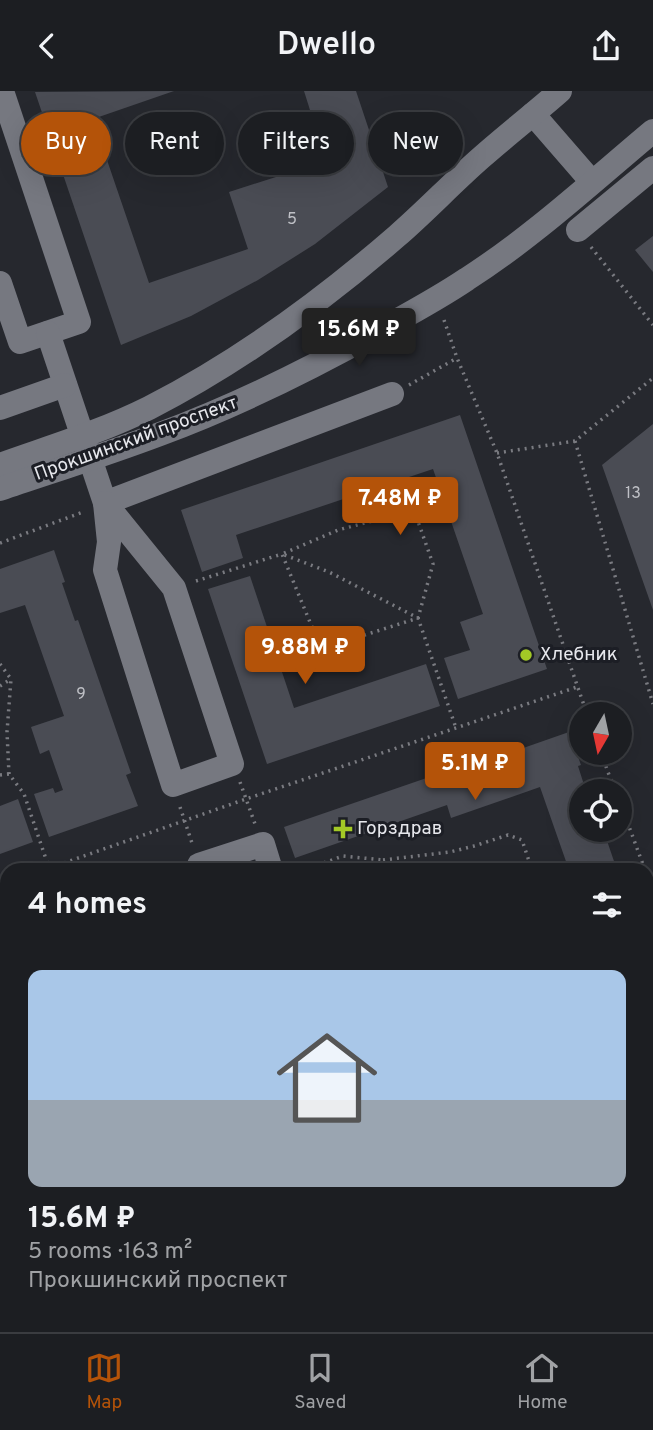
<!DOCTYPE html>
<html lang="en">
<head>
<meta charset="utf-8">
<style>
	:root { --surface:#1c1e22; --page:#292b2f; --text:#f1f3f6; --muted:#a0a2a5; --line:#3a3c40; --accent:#b45309 }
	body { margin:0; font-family:Overpass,sans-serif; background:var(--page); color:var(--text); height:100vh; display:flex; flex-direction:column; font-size:26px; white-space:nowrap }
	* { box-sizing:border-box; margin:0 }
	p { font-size:23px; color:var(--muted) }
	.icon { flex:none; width:38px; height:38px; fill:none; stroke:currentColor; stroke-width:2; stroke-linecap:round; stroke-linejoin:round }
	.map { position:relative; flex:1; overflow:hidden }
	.drawer { position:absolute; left:0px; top:772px; width:654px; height:471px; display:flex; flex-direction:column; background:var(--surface); border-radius:21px 21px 0 0; box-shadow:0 7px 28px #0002,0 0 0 2px var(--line) }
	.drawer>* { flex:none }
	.top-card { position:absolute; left:21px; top:21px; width:612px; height:63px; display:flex; gap:14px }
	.needle { width:46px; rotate:189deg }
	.buttons { position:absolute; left:569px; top:611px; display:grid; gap:14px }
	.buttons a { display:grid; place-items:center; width:63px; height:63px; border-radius:50%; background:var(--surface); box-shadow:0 7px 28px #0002,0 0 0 2px var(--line); font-size:35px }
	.price { position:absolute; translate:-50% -60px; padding:0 16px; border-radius:7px; background:var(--accent); color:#fff; font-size:23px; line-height:46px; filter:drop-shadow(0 2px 4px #0008) }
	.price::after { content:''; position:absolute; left:50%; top:42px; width:21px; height:16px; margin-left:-10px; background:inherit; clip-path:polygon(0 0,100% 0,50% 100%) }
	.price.active { background:#222; color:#fff }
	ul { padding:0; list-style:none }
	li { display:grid; align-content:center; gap:14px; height:371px; padding:0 28px }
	li span { display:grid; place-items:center; height:217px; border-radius:14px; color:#555 }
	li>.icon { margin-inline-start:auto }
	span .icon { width:126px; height:126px; fill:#fffc; stroke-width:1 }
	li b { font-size:30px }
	h2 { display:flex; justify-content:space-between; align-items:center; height:84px; padding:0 28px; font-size:30px }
	.tag { padding:0 24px; border-radius:32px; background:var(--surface); box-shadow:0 7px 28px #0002,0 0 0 2px var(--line); font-size:24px; line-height:63px }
	.tag.active { background:var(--accent); color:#fff }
	header { display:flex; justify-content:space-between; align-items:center; height:91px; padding:0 28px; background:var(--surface); font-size:32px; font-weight:600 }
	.tabs { display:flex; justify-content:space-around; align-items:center; height:98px; border-top:2px solid var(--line); background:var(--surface); font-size:19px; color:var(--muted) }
	.tabs a { display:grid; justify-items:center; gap:4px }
	.tabs .active { color:var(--accent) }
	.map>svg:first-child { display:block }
</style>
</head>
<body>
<header><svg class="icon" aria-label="back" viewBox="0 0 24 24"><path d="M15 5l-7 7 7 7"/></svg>Dwello<svg class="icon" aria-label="share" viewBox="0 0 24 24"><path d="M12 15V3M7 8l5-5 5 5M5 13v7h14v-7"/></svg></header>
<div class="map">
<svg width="653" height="1241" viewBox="0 0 653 1241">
	<rect width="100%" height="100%" fill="#26282e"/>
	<!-- building -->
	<g fill="#4a4c54">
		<polygon points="174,0 93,28 149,192 248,158 229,101 326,70 304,0 356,0 388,96 315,153 258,189 191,225 121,254 35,1"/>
		<polygon points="653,145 653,181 635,159"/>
		<polygon points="460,324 547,578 458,608 444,567 470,559 460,531 483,523 433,378 236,444 243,467 202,481 181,419"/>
		<polygon points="653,333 653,519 602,374"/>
		<polygon points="54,459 65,491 62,492 75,530 78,529 131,682 126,684 138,715 49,746 34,703 53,697 55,702 63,699 49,659 40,663 31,636 64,625 25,514 0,522 0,478"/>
		<polygon points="250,485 294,617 426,573 440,615 267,673 208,498"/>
		<polygon points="569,641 581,674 578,675 586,700 581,700 581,738 603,738 617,779 569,779 540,696 451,727 447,714 295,767 284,736 508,659 509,662"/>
		<polygon points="18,708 33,751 0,763 0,715"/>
		<polygon points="7,839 7,874 0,877 0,841"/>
		<polygon points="648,874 653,889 653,936 648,938"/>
		<polygon points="0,1072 7,1091 7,1166 0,1168"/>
		<polygon points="648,1112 653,1121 653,1145 648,1148"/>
		<polygon points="356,1236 564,1236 568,1241 347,1241"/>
	</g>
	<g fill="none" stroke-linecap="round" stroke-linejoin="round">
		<!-- path -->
		<g stroke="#7a7b81" stroke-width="3.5" stroke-dasharray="2 5" stroke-linecap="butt">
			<polyline points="591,156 653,234"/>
			<polyline points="444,229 457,267 497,362 587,623"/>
			<polyline points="409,294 457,267"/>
			<polyline points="575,350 653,613"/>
			<polyline points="497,362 575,350 653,287"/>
			<polygon points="414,419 433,473 418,527 329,481 282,463 338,439"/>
			<polyline points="0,452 83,421"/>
			<polyline points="196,490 282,463 321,558 418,527 456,637"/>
			<polyline points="0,573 11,588 7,641 9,683"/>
			<polyline points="0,595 11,588"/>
			<polyline points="601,662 615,700"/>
			<polyline points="0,684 9,683 24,703 49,777"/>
			<polyline points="240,691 255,733"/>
			<polyline points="620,711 645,779"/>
			<polyline points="180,716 192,752"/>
			<polyline points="383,769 450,761 474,755 508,744 522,749 532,779"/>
			<polyline points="384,771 393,779"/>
			<polyline points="44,779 246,708 577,596"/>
			<polyline points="304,779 343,765 383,769 385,779"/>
			<polyline points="648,787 653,802"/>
			<polyline points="0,794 7,792"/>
			<polyline points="0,892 7,889"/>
			<polyline points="0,923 7,925"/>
			<polyline points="0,1004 7,1020"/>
		</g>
		<!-- minor -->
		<g stroke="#767880" stroke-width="24">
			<polyline points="533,23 592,91"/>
			<polyline points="578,139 653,77"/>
			<polyline points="0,192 20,251 79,231 2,0"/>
			<polyline points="48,242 105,412 392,303"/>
			<polyline points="0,317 65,294"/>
			<path d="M0 374C50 356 101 341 149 317 239 271 321 211 397 145 427 119 453 91 483 65 508 43 535 22 560 0"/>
			<path d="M0 398C53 380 107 363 160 343 236 315 310 278 380 239 409 223 439 207 467 188 534 145 592 91 653 40"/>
			<polygon points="105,412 174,497 232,673 173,694 105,479 109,451"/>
			<polyline points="200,779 199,774 263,753 271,779"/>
			<polyline points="648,979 653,977"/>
			<polyline points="0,1209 7,1207"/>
		</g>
	</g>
	<!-- markers -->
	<g fill="#a3c926" stroke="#1c1e25" stroke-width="2.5">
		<circle cx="526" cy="564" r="7"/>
		<path d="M339.5 727.5h7v7h7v7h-7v7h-7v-7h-7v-7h7z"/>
	</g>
	<g text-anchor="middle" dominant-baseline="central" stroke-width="6" stroke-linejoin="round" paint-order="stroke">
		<!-- number labels -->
		<g font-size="16" fill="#bfc0c6">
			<text x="292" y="129">5</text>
			<text x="633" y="403">13</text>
			<text x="81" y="604">9</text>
		</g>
		<!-- street labels -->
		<g font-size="19" fill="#e6e7ec" stroke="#1c1e25">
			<text transform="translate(136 348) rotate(-20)">Прокшинский проспект</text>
		</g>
		<!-- poi labels -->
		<g font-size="19" fill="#e6e7ec" stroke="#1c1e25" text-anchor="start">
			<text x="540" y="564">Хлебник</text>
			<text x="357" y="738">Горздрав</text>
		</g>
	</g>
</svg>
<div class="buttons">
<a><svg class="needle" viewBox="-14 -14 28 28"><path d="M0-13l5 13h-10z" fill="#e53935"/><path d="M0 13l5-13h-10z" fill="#a0a2a5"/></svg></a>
<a><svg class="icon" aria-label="locate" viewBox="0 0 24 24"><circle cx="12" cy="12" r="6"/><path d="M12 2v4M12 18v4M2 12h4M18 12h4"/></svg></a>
</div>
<b class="price active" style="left:359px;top:277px">15.6M ₽</b>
<b class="price" style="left:400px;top:446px">7.48M ₽</b>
<b class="price" style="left:305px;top:595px">9.88M ₽</b>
<b class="price" style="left:475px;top:711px">5.1M ₽</b>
<div class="top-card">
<a class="tag active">Buy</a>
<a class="tag">Rent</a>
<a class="tag">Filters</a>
<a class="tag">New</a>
</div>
<section class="drawer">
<h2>4 homes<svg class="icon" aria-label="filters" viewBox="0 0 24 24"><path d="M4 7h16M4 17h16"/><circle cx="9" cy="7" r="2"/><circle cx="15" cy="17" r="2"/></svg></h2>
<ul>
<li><span style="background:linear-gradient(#a9c7e8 60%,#9aa5b1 0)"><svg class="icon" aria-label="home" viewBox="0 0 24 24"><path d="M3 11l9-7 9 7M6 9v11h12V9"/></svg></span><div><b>15.6M ₽</b><p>5 rooms · 163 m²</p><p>Прокшинский проспект</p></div></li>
</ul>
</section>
</div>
<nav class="tabs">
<a class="active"><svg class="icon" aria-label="map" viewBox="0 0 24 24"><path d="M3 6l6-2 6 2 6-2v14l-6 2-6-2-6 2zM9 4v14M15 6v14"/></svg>Map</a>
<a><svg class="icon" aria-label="saved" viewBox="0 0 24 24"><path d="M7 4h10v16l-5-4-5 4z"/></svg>Saved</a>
<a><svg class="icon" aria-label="home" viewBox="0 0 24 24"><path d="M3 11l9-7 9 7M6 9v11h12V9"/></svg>Home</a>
</nav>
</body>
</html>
